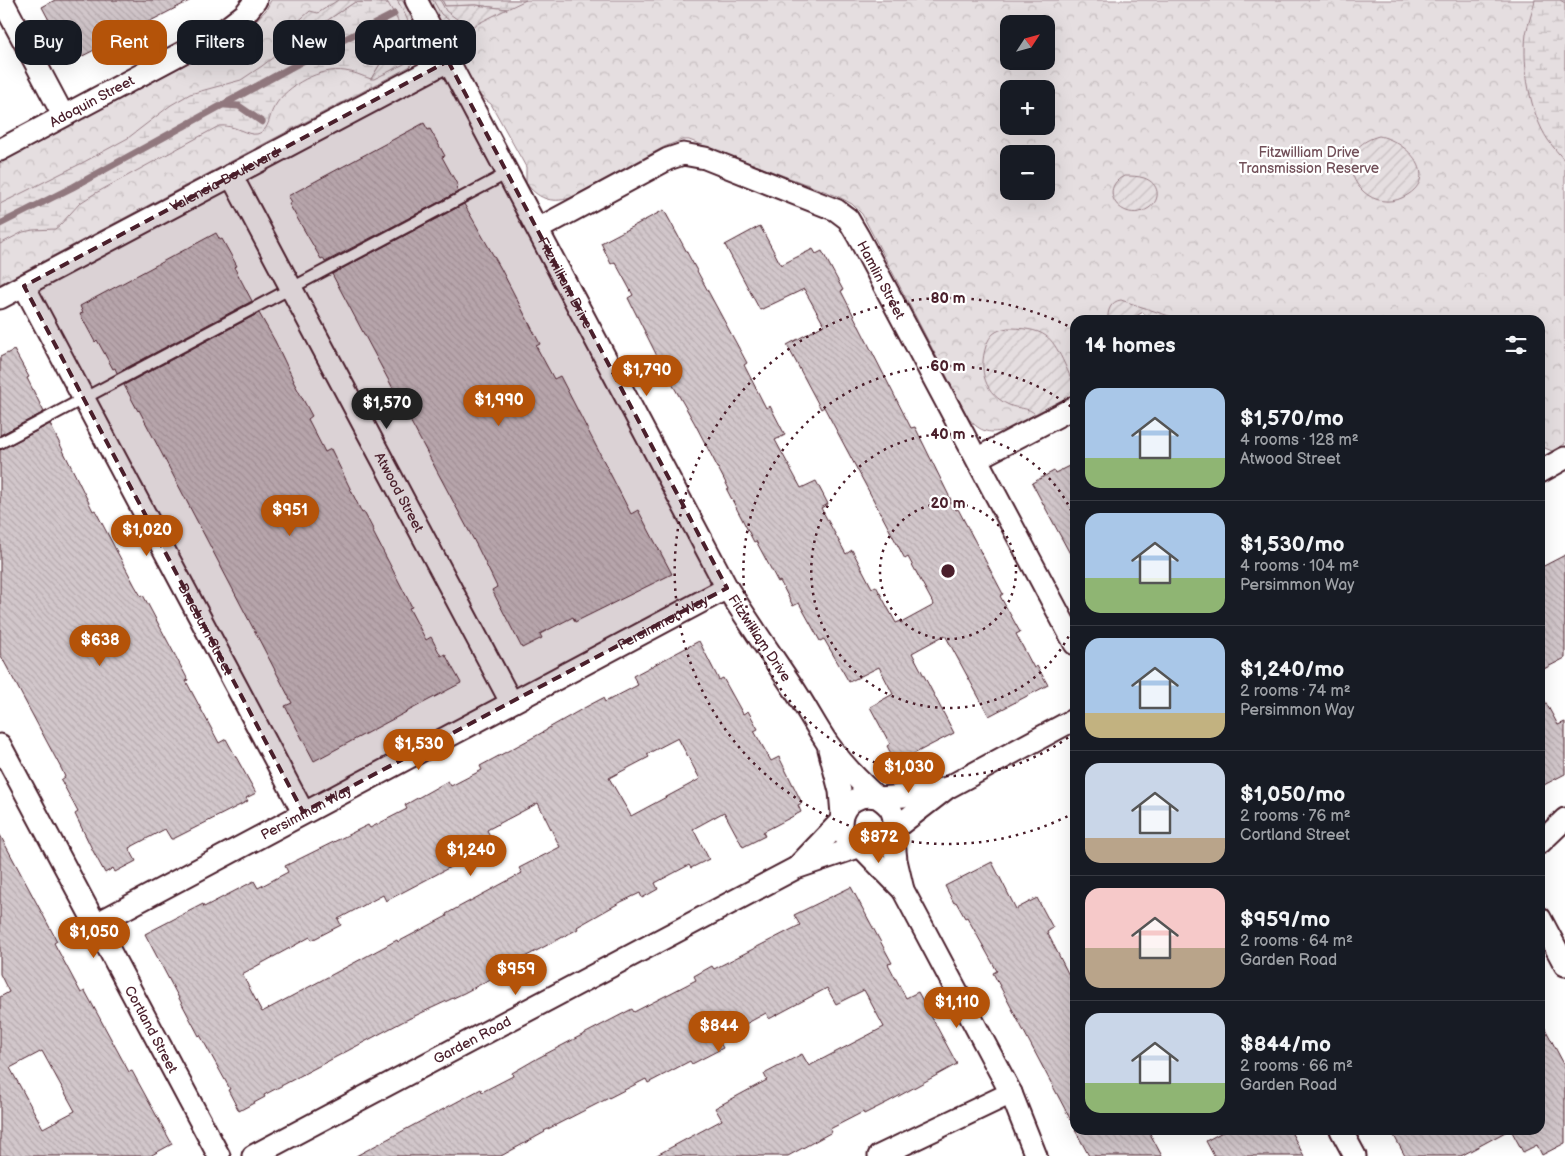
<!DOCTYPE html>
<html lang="en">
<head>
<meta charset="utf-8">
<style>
	:root { --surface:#171b24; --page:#20242c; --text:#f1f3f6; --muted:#9ea1a6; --line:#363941; --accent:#b45309 }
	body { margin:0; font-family:"Balsamiq Sans",sans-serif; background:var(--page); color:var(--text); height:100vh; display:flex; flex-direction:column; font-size:19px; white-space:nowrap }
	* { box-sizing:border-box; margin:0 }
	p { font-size:16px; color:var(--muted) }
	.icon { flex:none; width:28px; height:28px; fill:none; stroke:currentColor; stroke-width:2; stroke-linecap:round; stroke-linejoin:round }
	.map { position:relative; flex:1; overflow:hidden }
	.side { position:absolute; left:1070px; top:315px; width:475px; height:820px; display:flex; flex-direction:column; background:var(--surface); border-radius:15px; box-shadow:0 5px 20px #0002 }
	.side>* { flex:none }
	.hud { position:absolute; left:15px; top:20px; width:475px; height:45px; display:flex; gap:10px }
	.needle { width:32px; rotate:54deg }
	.buttons { position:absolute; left:1000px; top:15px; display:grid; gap:10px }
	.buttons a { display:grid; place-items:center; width:55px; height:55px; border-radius:10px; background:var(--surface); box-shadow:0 5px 20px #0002; font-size:25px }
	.price { position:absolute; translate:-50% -42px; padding:0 11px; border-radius:18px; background:var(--accent); color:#fff; font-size:16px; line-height:32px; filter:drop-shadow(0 1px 2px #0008) }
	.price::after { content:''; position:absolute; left:50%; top:30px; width:15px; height:11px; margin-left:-8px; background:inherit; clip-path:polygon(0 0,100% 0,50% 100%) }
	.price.active { background:#222; color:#fff }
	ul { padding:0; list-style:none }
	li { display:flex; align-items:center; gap:15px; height:125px; padding:0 15px }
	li+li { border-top:1px solid var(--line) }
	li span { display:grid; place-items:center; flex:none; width:140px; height:100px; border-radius:15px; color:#555 }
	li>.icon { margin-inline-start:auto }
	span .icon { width:60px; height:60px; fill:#fffc; stroke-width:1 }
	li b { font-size:21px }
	h2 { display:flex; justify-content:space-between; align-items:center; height:60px; padding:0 15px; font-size:21px }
	.tag { padding:0 18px; border-radius:15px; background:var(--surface); box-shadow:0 5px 20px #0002; font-size:18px; line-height:45px }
	.tag.active { background:var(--accent); color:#fff }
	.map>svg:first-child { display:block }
</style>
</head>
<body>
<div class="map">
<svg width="1565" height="1156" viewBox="0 0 1565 1156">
	<defs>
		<pattern id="forest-crowns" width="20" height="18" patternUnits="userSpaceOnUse" patternTransform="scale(1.25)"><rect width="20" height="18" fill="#e5dee0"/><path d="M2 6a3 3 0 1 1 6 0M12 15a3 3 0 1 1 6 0" fill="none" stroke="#c6bec0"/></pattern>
		<pattern id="wetland-marsh" width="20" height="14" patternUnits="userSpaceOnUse" patternTransform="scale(1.25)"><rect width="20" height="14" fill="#e5dee0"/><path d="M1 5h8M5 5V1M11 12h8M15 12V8" fill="none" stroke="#c6bec0"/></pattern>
		<pattern id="garden-furrows" width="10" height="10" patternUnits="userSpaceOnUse" patternTransform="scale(1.25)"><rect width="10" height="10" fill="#e5dee0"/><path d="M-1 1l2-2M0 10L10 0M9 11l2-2" fill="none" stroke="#c6bec0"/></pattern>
		<pattern id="building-back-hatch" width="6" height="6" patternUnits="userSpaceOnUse" patternTransform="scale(1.25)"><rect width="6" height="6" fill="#d2c7cb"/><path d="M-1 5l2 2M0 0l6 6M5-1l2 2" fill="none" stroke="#b6aaae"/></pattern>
	</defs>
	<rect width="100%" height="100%" fill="#fff"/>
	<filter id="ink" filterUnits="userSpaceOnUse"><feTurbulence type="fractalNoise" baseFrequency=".02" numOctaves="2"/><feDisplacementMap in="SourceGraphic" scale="10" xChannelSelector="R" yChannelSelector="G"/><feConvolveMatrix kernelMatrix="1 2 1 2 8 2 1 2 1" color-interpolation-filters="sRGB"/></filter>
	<g filter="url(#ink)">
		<!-- forest -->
		<g fill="url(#forest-crowns)" stroke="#987e86" fill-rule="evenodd">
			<path d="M271 0H402C414 21 431 47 409 67L0 284V162L243 34 266 10Z"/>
			<path d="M429 0H1565V444L1552 451 1540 446V320H1148L1143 312 1129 320H1075V393L1007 429C991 435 980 432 969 419L862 214 852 204 837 196 689 140H682L664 147 570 198C551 204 537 198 526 183V167L491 104 479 95ZM1009 24H1046V61H1009ZM1009 89H1046V126H1009ZM1009 154H1046V191H1009Z"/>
		</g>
		<!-- wetland -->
		<g fill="url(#wetland-marsh)" stroke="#987e86">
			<polygon points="442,0 526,0 507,9 476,5 445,6"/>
			<path d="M1535 0H1560L1565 3V161C1559 154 1553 147 1548 140 1530 113 1522 66 1526 34 1528 23 1533 11 1535 0Z"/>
			<path d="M355 2 388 3 402 28 371 79C362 76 354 72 345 71 321 67 287 85 275 106 268 115 271 130 257 134 247 136 234 124 219 126L94 194 80 203 60 225 55 229 33 230 23 232 0 244V204L84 162 128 138 171 105 190 94 241 80 262 66 288 46Z"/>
		</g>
		<!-- garden -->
		<g fill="url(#garden-furrows)" stroke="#987e86">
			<polygon points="338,0 386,0 388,3 355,2 293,43 297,33 295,24 310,11 318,13"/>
			<path d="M397 0H402C412 17 427 38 416 57L412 55C414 30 409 21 397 0Z"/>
			<polygon points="429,0 433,0 441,14 463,31 449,38"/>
			<polygon points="440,0 442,0 445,6 476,5 507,9 469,28 446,11"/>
			<path d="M402 28C407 39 403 51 406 63L374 79H371Z"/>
			<path d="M1379 136C1403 140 1440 173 1409 194 1365 224 1321 151 1379 136Z"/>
			<path d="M1124 176C1131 176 1138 176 1144 178 1159 183 1162 199 1149 208 1123 225 1096 190 1124 176Z"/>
			<path d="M1121 300 1181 320H1148L1143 312 1129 320H1108C1107 311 1111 301 1121 300Z"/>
			<path d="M1008 328C1020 328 1037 329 1046 336 1058 344 1068 373 1075 387V393L1035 414C1029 407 1017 409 1009 405 985 394 978 371 986 346 990 334 996 330 1008 328Z"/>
		</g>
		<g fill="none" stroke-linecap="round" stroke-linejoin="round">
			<!-- stream -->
			<g stroke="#91787e" stroke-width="7">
				<polyline points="225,105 239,106 262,122"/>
				<polyline points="0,224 73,187 310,57 394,14"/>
			</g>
		</g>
		<!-- building -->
		<g fill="url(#building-back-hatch)" stroke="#4a1f2b" fill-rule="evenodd">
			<polygon points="55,0 191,0 71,62 42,7"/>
			<polygon points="424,123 428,130 430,129 445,156 442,157 458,186 456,188 458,192 325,262 323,258 321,259 289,204 292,202 288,196"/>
			<polygon points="464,204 500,267 540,344 536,346 554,379 560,376 631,514 638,510 672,574 575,622 573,617 540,634 542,638 522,648 492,590 497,587 478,548 332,274"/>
			<polygon points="664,210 747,363 744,365 766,408 770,406 785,435 775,440 801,488 816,481 828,504 821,508 846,554 852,550 872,588 876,586 896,623 901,621 901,623 934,605 908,557 905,559 824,407 821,409 787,345 824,325 804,289 760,310 725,245 760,226 781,265 813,249 816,254 822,251 843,290 841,291 911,428 915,427 956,510 958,509 1003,594 1000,596 1020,632 1016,634 1034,668 1037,666 1048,685 989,716 945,635 912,653 954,733 896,763 887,746 890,744 870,707 893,694 879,667 849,682 824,639 820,641 799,603 793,606 780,581 778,582 756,541 754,542 727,490 729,489 694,422 663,368 628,298 633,295 615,262 611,264 601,243"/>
			<polygon points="216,233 220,240 222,239 237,266 234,267 252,301 117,373 115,368 113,369 97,340 95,342 80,314 83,313 80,306"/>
			<polygon points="259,313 275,341 294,381 293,381 312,416 308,419 325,452 331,449 362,513 364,512 374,531 373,532 412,607 409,608 426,640 431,637 441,656 445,654 461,683 314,761 285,706 292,703 276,672 139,410 138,411 124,385"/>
			<polygon points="14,350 29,377 27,378 44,412 0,435 0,357"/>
			<polygon points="50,424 93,511 95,510 135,586 141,596 143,595 176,657 188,680 186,681 219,743 226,739 256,793 246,798 248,801 173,839 171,839 165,829 129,848 136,861 115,872 113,868 105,873 93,851 75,814 78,812 61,780 65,777 62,770 0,654 0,450"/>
			<polygon points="1075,463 1075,563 1032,483 1054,471 1055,473"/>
			<polygon points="1565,555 1565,658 1540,671 1540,568"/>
			<path d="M699 641 719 680 723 678 743 714 748 711 758 729 754 731 771 761 779 757 802 803 798 805 801 812 763 832 765 836 743 847 724 812 693 829 709 859 691 868 689 865 655 883 658 889 642 898 640 893 621 902 577 927 578 929 500 970 502 973 464 993 404 1021 264 1095 265 1097 239 1111 228 1090 230 1089 200 1035 199 1036 145 934 203 904 204 907 254 881 258 888 288 872 285 866 368 825 370 828 407 809 405 805 448 781 451 786 482 770 480 766 547 730V729L584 708 603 698 605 702 638 685 633 676ZM678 738 700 779 631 816 609 778 649 757 647 754ZM538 803 560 847 519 868 522 873 446 914 447 916 398 942 397 940 262 1012 242 974 310 937 312 940 341 925 338 919 383 895 386 901 494 844 487 830Z"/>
			<polygon points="1540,692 1558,725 1565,722 1565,774 1540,787"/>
			<path d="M0 835 57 941 54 943 81 993 85 991 129 1072 132 1071 172 1144 150 1156H0V997L9 992 0 974ZM42 1051 75 1111 43 1128 10 1068Z"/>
			<polygon points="992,862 1016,909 1037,898 1053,928 1047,932 1075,987 1075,1128 993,973 997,971 967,917 965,918 956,902 954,903 945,886"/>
			<polygon points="851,887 892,963 888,964 906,998 918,992 957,1064 888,1102 864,1114 863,1112 830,1129 832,1132 788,1156 655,1156 722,1120 715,1108 767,1080 764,1074 802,1054 809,1066 884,1027 864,990 836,1004 827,988 769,1019 766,1013 718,1039 723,1048 692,1064 690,1061 648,1083 646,1079 544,1131 545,1132 501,1156 356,1156 481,1089 482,1092 513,1076 512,1073 538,1058 632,1009 634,1012 696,980 694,976 712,966 714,969 800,925 794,915"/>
			<polygon points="1540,1019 1565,1066 1565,1143 1542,1155 1537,1145 1523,1152 1511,1130 1540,1130"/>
			<polygon points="1075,1130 1148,1130 1162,1156 1089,1156"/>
			<polygon points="1226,1130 1290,1130 1304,1156 1214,1156 1206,1141"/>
			<polygon points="1391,1130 1509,1130 1461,1156 1405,1156"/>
		</g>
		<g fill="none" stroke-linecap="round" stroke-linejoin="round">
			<defs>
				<polyline id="lane" points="0,443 508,173"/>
				<g id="street">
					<polyline points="2,0 63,115"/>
					<path id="s1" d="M416 0 727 588C748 621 770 653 792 686 805 705 815 725 828 744 840 761 855 777 871 792 878 799 888 802 892 812 900 832 881 855 859 847 827 835 841 790 876 797"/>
					<path id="s2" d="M0 150 223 31 245 14 256 0"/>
					<path id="s3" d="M231 175 511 702"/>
					<path id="s4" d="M538 229 668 159 683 154 705 158 836 210 848 219 858 236 1075 644"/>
					<path id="s5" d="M24 286 303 812"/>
					<path id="s6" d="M0 298 448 61"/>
					<polyline points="978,458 1075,407"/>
					<polyline points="1540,472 1565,458"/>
					<path id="s7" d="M0 745 219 1156"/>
					<polyline points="829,749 840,791 842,815"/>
					<polyline points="879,798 916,795 942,789"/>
					<polyline points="894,829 947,788 1075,719"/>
					<polyline points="893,832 896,860 903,890 1011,1093 1036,1156"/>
					<polyline points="1540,843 1565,819"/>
					<polyline points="862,848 903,890"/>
					<polyline points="800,864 841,821"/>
					<polyline points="1540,918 1565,965"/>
					<path id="s8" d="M96 924 727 588"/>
					<polyline points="1341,1130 1355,1156"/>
					<path id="s9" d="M253 1156 796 868 858 847"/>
					<polyline points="879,1156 1011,1093"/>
				</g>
			</defs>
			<!-- lane casing -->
			<use href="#lane" stroke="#4a1f2b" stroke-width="14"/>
			<!-- street casing -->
			<use href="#street" stroke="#4a1f2b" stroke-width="25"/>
			<!-- lane -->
			<use href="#lane" stroke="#fff" stroke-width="10"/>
			<!-- street -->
			<use href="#street" stroke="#fff" stroke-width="21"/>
		</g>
	</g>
	<!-- marked area -->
	<path fill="#4a1f2b" fill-opacity="0.2" stroke="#4a1f2b" stroke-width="4" stroke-dasharray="10 6" stroke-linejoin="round" d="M448 61 727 588 303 812 24 286Z"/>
	<!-- distance rings -->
	<g fill="none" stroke="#4a1f2b" stroke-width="2.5" stroke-dasharray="2.5 5">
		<circle cx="948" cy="571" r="68"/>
		<path d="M1075 623A137 137 0 1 1 1075 519"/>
		<path d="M1074 733A205 205 0 1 1 1074 409"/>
		<path d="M1074 813A273 273 0 1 1 1074 329"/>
	</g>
	<g text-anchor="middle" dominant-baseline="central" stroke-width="4.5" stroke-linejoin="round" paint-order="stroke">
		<!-- street labels -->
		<g font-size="14" fill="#4a1f2b" stroke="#fff">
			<text stroke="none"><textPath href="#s2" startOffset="104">Adoquin Street</textPath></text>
			<text stroke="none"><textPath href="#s6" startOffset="254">Valencia Boulevard</textPath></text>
			<text stroke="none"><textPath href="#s4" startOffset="411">Hamlin Street</textPath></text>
			<text stroke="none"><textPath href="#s1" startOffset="320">Fitzwilliam Drive</textPath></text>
			<text stroke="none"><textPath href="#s3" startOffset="359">Atwood Street</textPath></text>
			<text stroke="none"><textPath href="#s8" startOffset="642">Persimmon Way</textPath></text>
			<text stroke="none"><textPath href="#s5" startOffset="388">Braeburn Street</textPath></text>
			<text stroke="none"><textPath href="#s1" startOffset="725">Fitzwilliam Drive</textPath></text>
			<text stroke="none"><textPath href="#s8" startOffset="238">Persimmon Way</textPath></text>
			<text stroke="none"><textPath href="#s7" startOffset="322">Cortland Street</textPath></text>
			<text stroke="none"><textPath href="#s9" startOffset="248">Garden Road</textPath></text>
		</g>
		<!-- park labels -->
		<g font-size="14" fill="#714f58" stroke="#fff">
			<text x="1309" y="152">Fitzwilliam Drive<tspan x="1309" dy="16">Transmission Reserve</tspan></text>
		</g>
	</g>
	<circle cx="948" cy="571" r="8" fill="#4a1f2b" stroke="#fff" stroke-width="2.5"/>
	<g font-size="15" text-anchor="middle" font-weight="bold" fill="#4a1f2b" stroke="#fff" stroke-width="4.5" stroke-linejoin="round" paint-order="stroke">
		<text x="948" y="303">80 m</text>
		<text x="948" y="371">60 m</text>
		<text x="948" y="439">40 m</text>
		<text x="948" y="508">20 m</text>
	</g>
</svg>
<div class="buttons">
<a><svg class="needle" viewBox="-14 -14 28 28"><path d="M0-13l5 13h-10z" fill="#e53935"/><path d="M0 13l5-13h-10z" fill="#9ea1a6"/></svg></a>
<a>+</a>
<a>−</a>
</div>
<b class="price" style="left:647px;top:397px">$1,790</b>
<b class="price" style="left:499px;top:427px">$1,990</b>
<b class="price active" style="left:387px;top:430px">$1,570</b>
<b class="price" style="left:290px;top:537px">$951</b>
<b class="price" style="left:147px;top:557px">$1,020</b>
<b class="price" style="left:100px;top:667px">$638</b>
<b class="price" style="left:419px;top:771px">$1,530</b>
<b class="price" style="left:909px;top:794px">$1,030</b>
<b class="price" style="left:879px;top:864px">$872</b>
<b class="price" style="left:471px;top:877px">$1,240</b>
<b class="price" style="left:94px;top:959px">$1,050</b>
<b class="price" style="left:516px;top:996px">$959</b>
<b class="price" style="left:957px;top:1029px">$1,110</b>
<b class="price" style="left:719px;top:1053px">$844</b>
<div class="hud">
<a class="tag">Buy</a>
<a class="tag active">Rent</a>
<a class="tag">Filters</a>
<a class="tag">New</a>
<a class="tag">Apartment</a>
</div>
<section class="side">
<h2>14 homes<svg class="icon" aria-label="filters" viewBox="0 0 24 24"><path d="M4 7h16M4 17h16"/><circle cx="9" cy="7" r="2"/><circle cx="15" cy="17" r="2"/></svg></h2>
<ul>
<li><span style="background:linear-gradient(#a9c7e8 70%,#8fb573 0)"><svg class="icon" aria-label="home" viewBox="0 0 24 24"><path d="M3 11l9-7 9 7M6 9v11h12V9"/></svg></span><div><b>$1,570/mo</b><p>4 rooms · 128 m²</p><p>Atwood Street</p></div></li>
<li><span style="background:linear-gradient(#a9c7e8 65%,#8fb573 0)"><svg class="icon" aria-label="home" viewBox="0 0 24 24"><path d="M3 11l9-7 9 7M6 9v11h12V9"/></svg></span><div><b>$1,530/mo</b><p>4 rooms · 104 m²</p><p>Persimmon Way</p></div></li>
<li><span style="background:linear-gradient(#a9c7e8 75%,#c2b280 0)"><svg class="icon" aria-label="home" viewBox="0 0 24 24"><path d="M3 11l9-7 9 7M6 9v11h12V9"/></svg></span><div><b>$1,240/mo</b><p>2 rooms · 74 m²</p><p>Persimmon Way</p></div></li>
<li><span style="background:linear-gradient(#c9d6e8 75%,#b9a48a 0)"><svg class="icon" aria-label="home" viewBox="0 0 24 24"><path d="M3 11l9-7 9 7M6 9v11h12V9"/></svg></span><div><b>$1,050/mo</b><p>2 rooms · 76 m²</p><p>Cortland Street</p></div></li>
<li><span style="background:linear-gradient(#f6c9c9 60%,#b9a48a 0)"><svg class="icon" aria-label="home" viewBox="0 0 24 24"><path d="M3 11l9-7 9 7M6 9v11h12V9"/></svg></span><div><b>$959/mo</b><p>2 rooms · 64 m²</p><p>Garden Road</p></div></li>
<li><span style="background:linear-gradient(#c9d6e8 70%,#8fb573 0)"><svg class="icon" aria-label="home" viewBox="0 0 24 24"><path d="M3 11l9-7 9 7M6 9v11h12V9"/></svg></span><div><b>$844/mo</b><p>2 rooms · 66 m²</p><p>Garden Road</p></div></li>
</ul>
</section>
</div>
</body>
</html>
